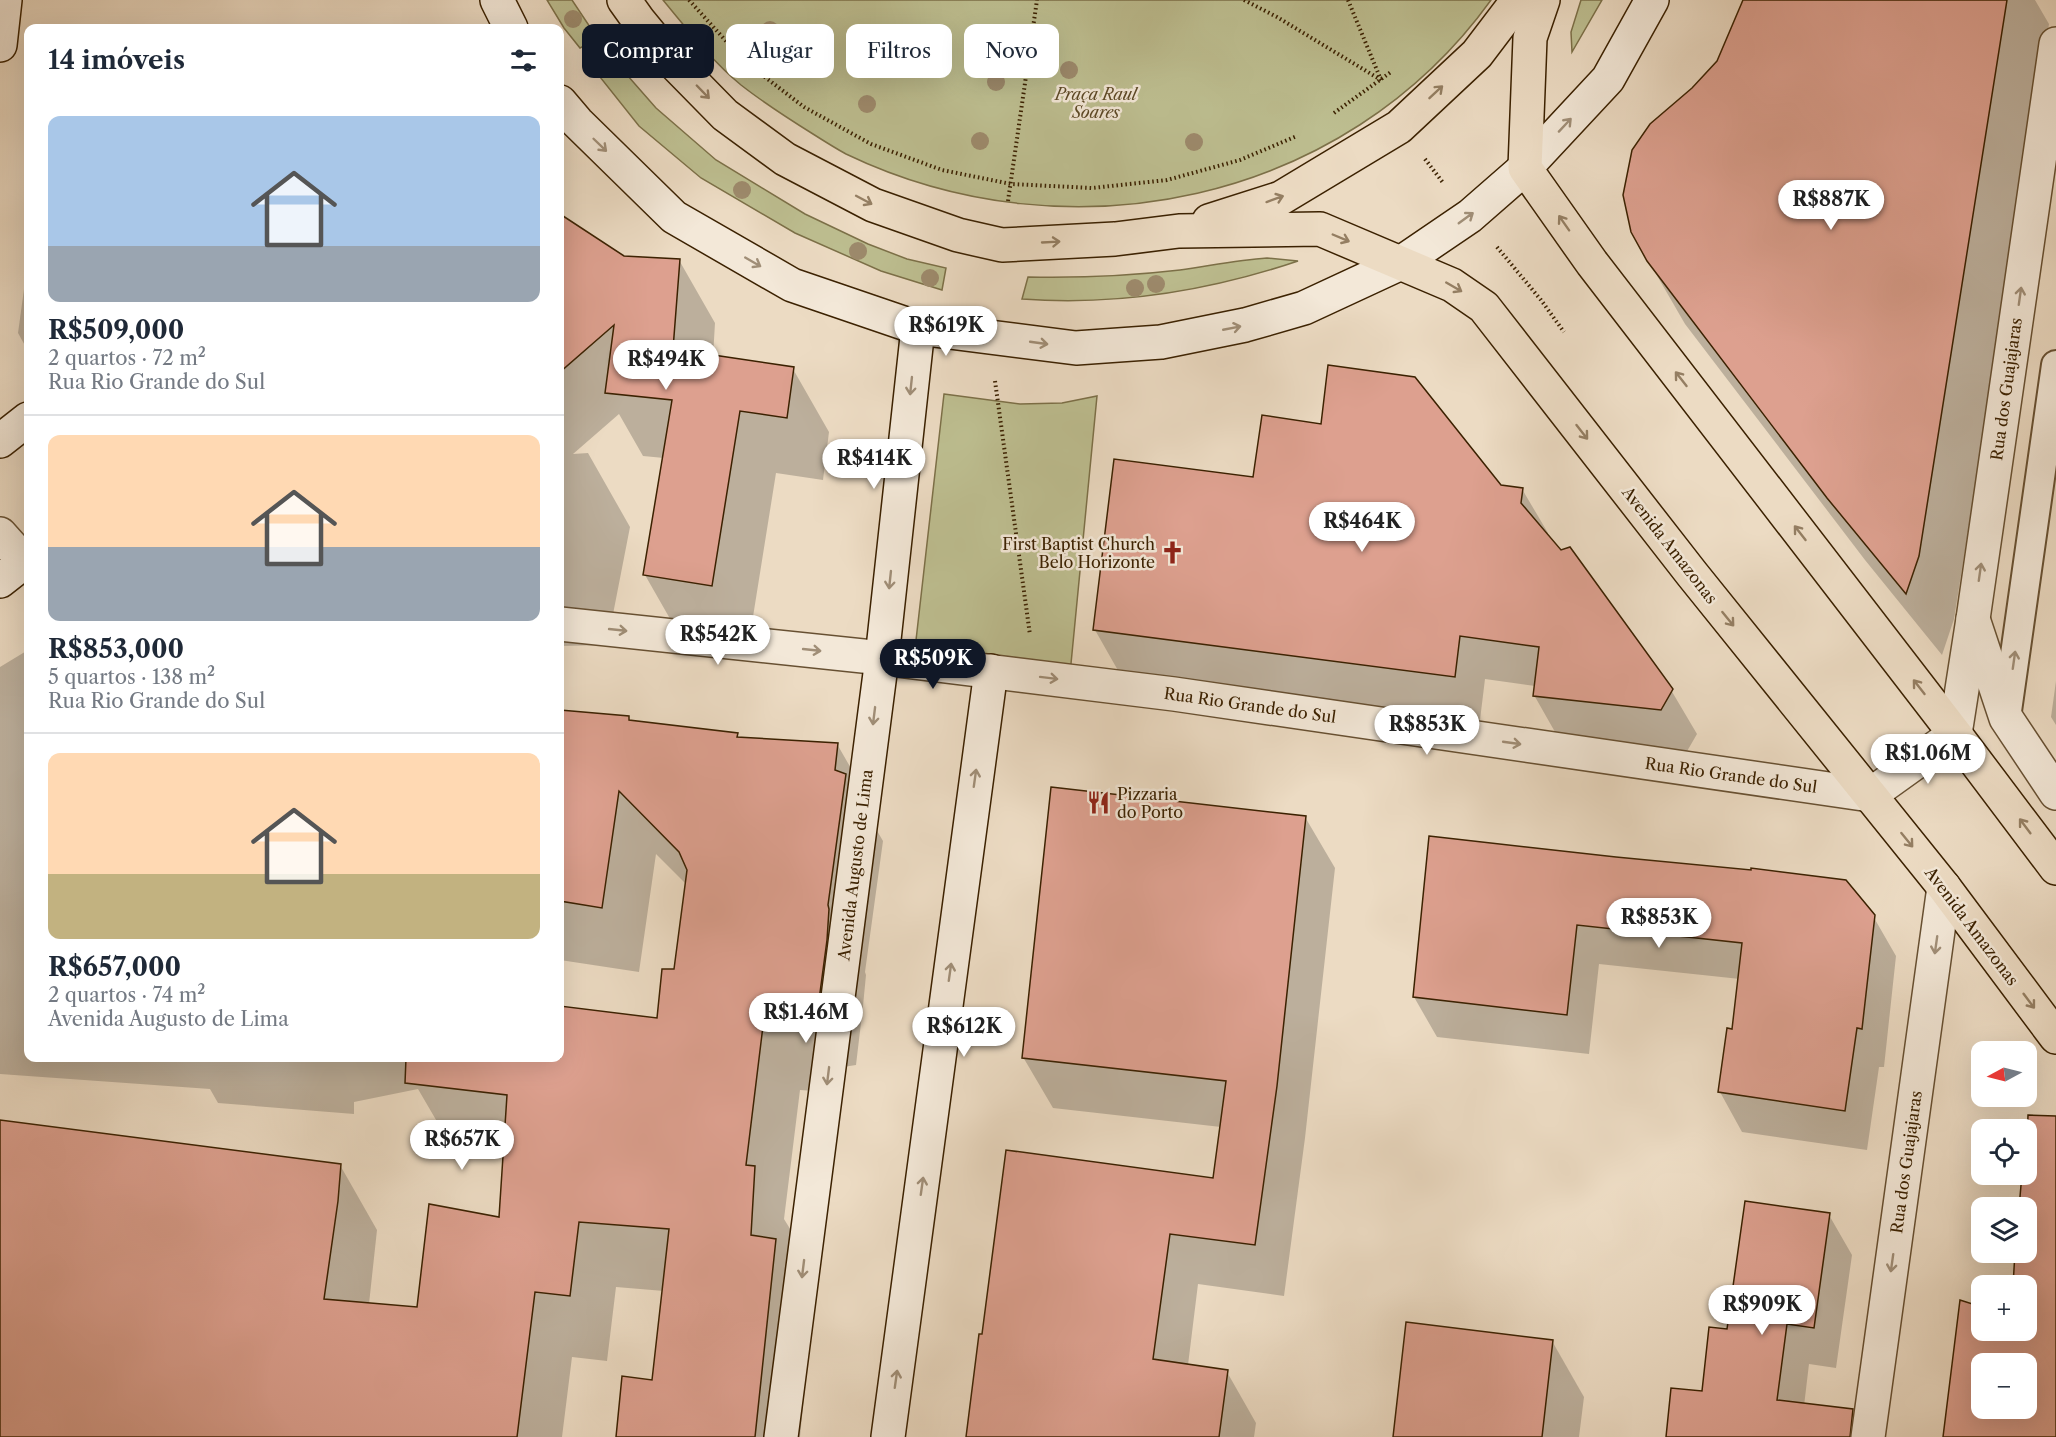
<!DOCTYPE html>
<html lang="pt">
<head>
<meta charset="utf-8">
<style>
	:root { --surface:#fff; --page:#f6f6f7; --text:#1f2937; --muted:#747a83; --line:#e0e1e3; --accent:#111827 }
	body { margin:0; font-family:"Libre Caslon Text",serif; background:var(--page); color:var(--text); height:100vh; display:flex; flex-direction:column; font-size:22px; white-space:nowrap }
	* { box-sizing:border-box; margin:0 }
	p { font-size:20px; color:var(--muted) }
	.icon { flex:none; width:33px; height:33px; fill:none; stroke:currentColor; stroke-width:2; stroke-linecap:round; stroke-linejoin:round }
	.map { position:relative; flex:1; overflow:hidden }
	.drawer { position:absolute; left:24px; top:24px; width:540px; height:1038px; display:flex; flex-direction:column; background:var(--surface); border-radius:12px; box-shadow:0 6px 24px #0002 }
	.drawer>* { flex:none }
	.hud { position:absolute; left:582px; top:24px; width:570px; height:54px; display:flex; gap:12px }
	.needle { width:39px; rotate:263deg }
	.controls { position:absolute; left:1971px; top:1041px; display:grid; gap:12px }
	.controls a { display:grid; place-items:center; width:66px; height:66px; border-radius:12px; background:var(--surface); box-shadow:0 6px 24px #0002; font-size:30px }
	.price { position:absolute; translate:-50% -51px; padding:0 14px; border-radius:21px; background:#fff; color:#222; font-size:20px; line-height:39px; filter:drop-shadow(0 2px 3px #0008) }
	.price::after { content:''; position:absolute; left:50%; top:36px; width:18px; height:14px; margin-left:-9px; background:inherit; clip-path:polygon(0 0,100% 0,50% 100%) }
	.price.current { background:var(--accent); color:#fff }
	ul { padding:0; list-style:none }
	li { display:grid; align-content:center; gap:12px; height:318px; padding:0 24px }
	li+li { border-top:2px solid var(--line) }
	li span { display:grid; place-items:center; height:186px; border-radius:12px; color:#555 }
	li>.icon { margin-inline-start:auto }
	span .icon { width:108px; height:108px; fill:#fffc; stroke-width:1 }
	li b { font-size:26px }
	h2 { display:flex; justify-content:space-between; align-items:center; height:72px; padding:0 24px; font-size:26px }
	.chip { padding:0 21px; border-radius:12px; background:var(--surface); box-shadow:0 6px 24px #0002; font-size:21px; line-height:54px }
	.chip.current { background:var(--accent); color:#fff }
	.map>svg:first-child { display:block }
</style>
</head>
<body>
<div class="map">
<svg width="2056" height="1437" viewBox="0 0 2056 1437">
	<rect width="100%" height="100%" fill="#ecdbc3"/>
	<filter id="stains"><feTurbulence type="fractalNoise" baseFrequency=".00333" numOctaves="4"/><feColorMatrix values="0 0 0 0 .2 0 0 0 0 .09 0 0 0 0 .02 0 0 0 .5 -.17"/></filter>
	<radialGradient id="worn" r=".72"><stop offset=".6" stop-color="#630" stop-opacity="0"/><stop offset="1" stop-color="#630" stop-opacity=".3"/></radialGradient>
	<!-- green -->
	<g fill="#bdbe90" stroke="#7c7048" stroke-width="1.5">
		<polygon points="547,0 572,0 598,39 580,48 564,28"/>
		<path d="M663 0H1491C1345 203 1069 261 846 154 835 148 824 141 813 134 789 119 764 103 741 85 712 61 687 29 663 0Z"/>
		<polygon points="1581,0 1602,0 1572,52 1571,32"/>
		<polygon points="613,59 656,108 716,160 805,214 868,244 907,259 946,268 942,290 881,271 795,233 701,178 639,126 596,72"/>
		<path d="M1267 258 1298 261C1209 291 1117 306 1022 299L1028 277C1079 278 1129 276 1180 270 1209 266 1238 260 1267 258Z"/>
		<polygon points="944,394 1020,404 1062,403 1097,396 1070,674 915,649"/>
	</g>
	<!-- shadow -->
	<g fill="#0003">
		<polygon points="1742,0 2035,0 2049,24 1954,619 1942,655 1865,560 1685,324 1648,260 1693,89 1718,62 1740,12"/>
		<polygon points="575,226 624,257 679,260 715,323 713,357 793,369 829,432 823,480 776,473 748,648 681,638 645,575 664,458 643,456 619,414 573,454 588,453 630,527 607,645 560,646 560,237"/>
		<polygon points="28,260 28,351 18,333"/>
		<polygon points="1255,478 1500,486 1522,489 1548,533 1547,536 1671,690 1697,734 1686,753 1559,739 1534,695 1535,686 1485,679 1480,720 1120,674 1095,630"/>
		<polygon points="28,650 28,1058 560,1058 560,1007 659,1019 675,970 687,885 656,854 639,972 560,960 560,712 628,717 631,722 737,734 740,739 837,744 875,810 873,824 883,841 865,972 866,975 863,1006 856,1065 843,1067 843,1093 800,1090 784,1219 792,1232 813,1305 800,1437 618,1437 653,1381 664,1291 616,1287 607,1361 572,1357 562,1437 0,1437 0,1122 340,1165 377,1230 369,1304 419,1309 501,1218 505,1155 453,1149 418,1089 354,1102 354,1114 218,1103 210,1089 0,1074 0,667"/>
		<polygon points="2056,681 2056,725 2051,717"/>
		<polygon points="1305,817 1335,868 1305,1138 1284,1296 1198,1284 1188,1365 1227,1372 1256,1423 1254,1437 966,1437 981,1336 1214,1179 1221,1127 1053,1108 1023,1057"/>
		<polygon points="1430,838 1873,916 1896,956 1884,1067 1879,1067 1867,1150 1742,1132 1720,1092 1734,1031 1740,979 1599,964 1589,1054 1437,1037 1414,997"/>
		<polygon points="1829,1215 1852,1255 1836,1368 1809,1364 1804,1406 1821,1437 1667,1437 1703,1393 1729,1331"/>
		<polygon points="1552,1341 1584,1397 1579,1437 1394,1437"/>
	</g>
	<!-- building -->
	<g fill="#dda08f" stroke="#3b2101" stroke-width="1.5" fill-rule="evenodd">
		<polygon points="1743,0 2007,0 1919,556 1906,594 1827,498 1647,261 1631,232 1623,195 1632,150 1650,124 1692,88 1717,61"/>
		<polygon points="560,214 624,256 680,259 673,349 794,367 787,418 740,411 712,586 643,575 672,400 605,393 614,325 560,372"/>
		<polygon points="1328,365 1415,377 1501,485 1523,488 1521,503 1561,550 1570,547 1673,689 1661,710 1533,696 1539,647 1460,636 1455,677 1093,630 1114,459 1253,477 1262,415 1321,424"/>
		<polygon points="560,710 629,716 629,720 738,733 737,737 838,743 835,770 846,774 828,905 829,909 827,940 819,1000 807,1002 806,1029 763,1026 746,1165 755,1166 751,1235 776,1239 755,1437 616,1437 622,1376 652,1380 669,1229 579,1222 570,1296 535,1292 517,1437 0,1437 0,1120 341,1164 338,1201 324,1299 417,1307 429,1204 499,1217 507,1095 405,1083 406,1058 560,1058 560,1006 657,1018 662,969 674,969 687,870 679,852 619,791 602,908 560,901"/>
		<polygon points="1051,787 1306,816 1277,1086 1255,1245 1170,1234 1153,1359 1228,1370 1219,1437 966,1437 979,1334 982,1334 1006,1150 1213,1178 1226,1081 1022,1058"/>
		<polygon points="1429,836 1616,857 1751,870 1751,868 1846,880 1875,915 1862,1029 1857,1028 1845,1111 1718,1092 1727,1028 1732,1029 1742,943 1577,925 1567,1015 1413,997"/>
		<path d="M2028 1115 2056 1116V1437H1943L1960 1300 1982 1307V1330H2026V1286H2013L2015 1252H2026V1208H2019L2022 1174H2026ZM1982 1364H2026V1408H1982Z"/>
		<polygon points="1745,1201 1830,1213 1814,1328 1787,1324 1777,1400 1853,1409 1850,1437 1666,1437 1671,1388 1702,1391 1709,1327 1727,1329"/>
		<polygon points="1406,1322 1553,1340 1542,1437 1393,1437"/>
	</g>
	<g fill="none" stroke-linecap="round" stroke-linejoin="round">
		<defs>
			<polyline id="service" points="2006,718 2056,365"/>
			<g id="minor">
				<polyline points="1973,619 2006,718 2056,793"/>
				<polyline points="1868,1437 1944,887"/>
			</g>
			<g id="tertiary">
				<polyline points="0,534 25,562 28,563"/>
				<polyline points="560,624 882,658 1174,694 1870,795 1955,734 1973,619 2056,44"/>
			</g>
			<g id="secondary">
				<polyline points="497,0 511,28"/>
				<polyline points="0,45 5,0"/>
				<polyline points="560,102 577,122 674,217 792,285 918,328 1076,348 1161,342 1245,325 1304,308 1401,263 1470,216 1525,168 1608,79 1652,0"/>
				<polyline points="0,441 28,419"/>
				<polyline points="0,581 28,559"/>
				<polyline points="781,1437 882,658 918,328"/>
				<polyline points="888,1437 991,671"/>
			</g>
			<g id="primary">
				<polyline points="624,0 639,21 671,60 725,115 785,159 873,205 958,235 1002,245 1115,239 1179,231 1320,229 1452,285 1484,307 1692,574 1944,887 2056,1037"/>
				<polyline points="1543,0 1530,38 1525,168 1592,263 1955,734 2056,868"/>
				<polyline points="1209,221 1281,198 1399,127 1477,54 1518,0"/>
			</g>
		</defs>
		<!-- service casing -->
		<use href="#service" stroke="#675032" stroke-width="32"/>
		<!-- minor casing -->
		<use href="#minor" stroke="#675032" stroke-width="36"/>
		<!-- tertiary casing -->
		<use href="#tertiary" stroke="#675032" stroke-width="36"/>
		<!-- secondary casing -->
		<use href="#secondary" stroke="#3b2101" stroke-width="36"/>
		<!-- primary casing -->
		<use href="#primary" stroke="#3b2101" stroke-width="36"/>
		<!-- path -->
		<g stroke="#3b2101" stroke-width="4" stroke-dasharray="1.5 3" stroke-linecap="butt">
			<polyline points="689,0 744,61 804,107 871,144 942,170 1011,184 1092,188 1167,180 1240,160 1297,136"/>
			<polyline points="1244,0 1277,17 1381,80"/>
			<polyline points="1348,0 1381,80"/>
			<polyline points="1334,113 1391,72"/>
			<polyline points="1425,159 1444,184"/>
			<polyline points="1008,201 1037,0"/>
			<polyline points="1497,247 1541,300 1564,332"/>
			<polyline points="995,381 1030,635"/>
		</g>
		<!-- service -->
		<use href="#service" stroke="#f3e8d8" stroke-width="28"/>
		<!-- minor -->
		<use href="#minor" stroke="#f3e8d8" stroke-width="33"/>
		<!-- tertiary -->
		<use href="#tertiary" stroke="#f3e8d8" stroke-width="33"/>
		<!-- secondary -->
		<use href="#secondary" stroke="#f3e8d8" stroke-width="33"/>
		<!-- primary -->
		<use href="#primary" stroke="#ecdbc3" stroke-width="33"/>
	</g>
	<!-- trees -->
	<g fill="#9d8a6c">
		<circle cx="573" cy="19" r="9"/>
		<circle cx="770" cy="30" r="9"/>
		<circle cx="1069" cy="70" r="9"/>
		<circle cx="996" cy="82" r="9"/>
		<circle cx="867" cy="104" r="9"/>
		<circle cx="980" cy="141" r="9"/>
		<circle cx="1194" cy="142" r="9"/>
		<circle cx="742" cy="190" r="9"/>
		<circle cx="858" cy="251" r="9"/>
		<circle cx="930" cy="278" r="9"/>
		<circle cx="1156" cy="284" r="9"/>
		<circle cx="1135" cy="288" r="9"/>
	</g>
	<!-- one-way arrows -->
	<defs><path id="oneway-shaft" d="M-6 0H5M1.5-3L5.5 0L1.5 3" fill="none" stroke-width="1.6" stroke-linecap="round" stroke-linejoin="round" transform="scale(1.5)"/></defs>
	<g stroke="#947e62">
		<use href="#oneway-shaft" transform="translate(703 92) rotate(46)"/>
		<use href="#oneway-shaft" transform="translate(1436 92) rotate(-43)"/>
		<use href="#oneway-shaft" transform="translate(1275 199) rotate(-20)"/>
		<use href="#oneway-shaft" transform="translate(864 200) rotate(28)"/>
		<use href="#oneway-shaft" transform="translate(1564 223) rotate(-125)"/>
		<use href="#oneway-shaft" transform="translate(1341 238) rotate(23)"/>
		<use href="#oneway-shaft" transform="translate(1051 242) rotate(-3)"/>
		<use href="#oneway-shaft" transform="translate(1454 287) rotate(30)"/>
		<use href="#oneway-shaft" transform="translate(1681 379) rotate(-128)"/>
		<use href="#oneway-shaft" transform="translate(1582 432) rotate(52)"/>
		<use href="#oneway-shaft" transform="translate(1800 533) rotate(-128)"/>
		<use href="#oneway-shaft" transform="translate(1728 619) rotate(51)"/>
		<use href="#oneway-shaft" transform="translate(1919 687) rotate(-128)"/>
		<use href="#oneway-shaft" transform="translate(2025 826) rotate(-127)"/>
		<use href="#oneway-shaft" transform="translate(1907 840) rotate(51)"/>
		<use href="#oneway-shaft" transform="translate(2029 1001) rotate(53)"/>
	</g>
	<g stroke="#a08e77">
		<use href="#oneway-shaft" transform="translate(1565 125) rotate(-47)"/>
		<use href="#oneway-shaft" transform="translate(600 145) rotate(44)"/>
		<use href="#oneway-shaft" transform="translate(1466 218) rotate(-36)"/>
		<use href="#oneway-shaft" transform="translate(753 262) rotate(30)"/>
		<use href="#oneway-shaft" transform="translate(2020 296) rotate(-82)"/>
		<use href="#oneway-shaft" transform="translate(1232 328) rotate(-11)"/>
		<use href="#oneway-shaft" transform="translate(1039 343) rotate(8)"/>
		<use href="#oneway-shaft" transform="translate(911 386) rotate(96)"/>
		<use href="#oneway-shaft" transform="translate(1980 572) rotate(-82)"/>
		<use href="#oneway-shaft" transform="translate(890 580) rotate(96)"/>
		<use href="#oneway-shaft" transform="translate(618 630) rotate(6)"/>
		<use href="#oneway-shaft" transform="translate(812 650) rotate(6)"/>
		<use href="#oneway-shaft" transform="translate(2014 660) rotate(-82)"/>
		<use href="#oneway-shaft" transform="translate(1049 678) rotate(7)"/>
		<use href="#oneway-shaft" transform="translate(874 716) rotate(97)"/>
		<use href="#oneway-shaft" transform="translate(1512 743) rotate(8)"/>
		<use href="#oneway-shaft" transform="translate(975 778) rotate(-82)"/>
		<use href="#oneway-shaft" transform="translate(1936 945) rotate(98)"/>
		<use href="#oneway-shaft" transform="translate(950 972) rotate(-82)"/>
		<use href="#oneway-shaft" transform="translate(828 1076) rotate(97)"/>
		<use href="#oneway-shaft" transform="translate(922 1186) rotate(-82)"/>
		<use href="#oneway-shaft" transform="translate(1892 1263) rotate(98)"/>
		<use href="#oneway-shaft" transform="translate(803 1269) rotate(97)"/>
		<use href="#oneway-shaft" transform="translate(896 1379) rotate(-82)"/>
	</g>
	<!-- icons -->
	<defs>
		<symbol id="church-bare" viewBox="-9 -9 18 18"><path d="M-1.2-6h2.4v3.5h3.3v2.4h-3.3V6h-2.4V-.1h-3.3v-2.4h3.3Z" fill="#8f2418" stroke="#f3e8d8" stroke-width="2.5" paint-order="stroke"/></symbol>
		<symbol id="restaurant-bare" viewBox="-9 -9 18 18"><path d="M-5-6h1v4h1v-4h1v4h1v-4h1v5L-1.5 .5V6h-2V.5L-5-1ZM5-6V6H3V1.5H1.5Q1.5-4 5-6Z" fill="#8f2418" stroke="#f3e8d8" stroke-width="2.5" paint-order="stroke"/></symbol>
	</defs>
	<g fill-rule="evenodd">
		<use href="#church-bare" x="1156" y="536" width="33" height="33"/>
		<use href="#restaurant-bare" x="1082" y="786" width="33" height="33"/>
	</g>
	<g text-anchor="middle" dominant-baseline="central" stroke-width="5" stroke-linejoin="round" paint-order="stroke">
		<!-- park labels -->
		<g font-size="16" font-style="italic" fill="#5c4825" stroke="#f3e8d8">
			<text x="1096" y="94">Praça Raul<tspan x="1096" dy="18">Soares</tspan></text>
		</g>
		<!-- street labels -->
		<g font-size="16" fill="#3b2101" stroke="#f3e8d8">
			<text transform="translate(2006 389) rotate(-82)">Rua dos Guajajaras</text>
			<text transform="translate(1670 545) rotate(52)">Avenida Amazonas</text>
			<text transform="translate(1250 705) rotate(8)">Rua Rio Grande do Sul</text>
			<text transform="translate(1731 775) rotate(8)">Rua Rio Grande do Sul</text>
			<text transform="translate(855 865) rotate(-83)">Avenida Augusto de Lima</text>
			<text transform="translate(1972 926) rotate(53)">Avenida Amazonas</text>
			<text transform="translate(1906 1162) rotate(-82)">Rua dos Guajajaras</text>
		</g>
		<!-- poi labels -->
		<g font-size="16" fill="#3b2101" stroke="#f3e8d8" text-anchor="end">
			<text x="1155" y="544">First Baptist Church<tspan x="1155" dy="18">Belo Horizonte</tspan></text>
			<text x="1117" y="794" text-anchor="start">Pizzaria<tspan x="1117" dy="18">do Porto</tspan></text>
		</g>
	</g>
	<rect width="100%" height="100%" filter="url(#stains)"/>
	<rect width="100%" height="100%" fill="url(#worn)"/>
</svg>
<div class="controls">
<a><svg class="needle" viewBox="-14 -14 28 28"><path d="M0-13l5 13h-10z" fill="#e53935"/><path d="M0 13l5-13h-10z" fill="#747a83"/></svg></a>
<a><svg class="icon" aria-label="locate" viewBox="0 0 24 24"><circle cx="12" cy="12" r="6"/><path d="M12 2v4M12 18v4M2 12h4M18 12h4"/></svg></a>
<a><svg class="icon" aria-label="layers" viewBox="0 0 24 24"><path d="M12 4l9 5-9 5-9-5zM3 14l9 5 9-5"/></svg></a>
<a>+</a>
<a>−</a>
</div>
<b class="price" style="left:1831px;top:231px">R$887K</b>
<b class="price" style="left:946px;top:357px">R$619K</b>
<b class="price" style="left:666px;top:391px">R$494K</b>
<b class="price" style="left:874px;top:490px">R$414K</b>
<b class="price" style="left:1362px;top:553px">R$464K</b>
<b class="price" style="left:718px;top:666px">R$542K</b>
<b class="price current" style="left:933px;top:690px">R$509K</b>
<b class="price" style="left:1427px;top:756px">R$853K</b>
<b class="price" style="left:1928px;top:785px">R$1.06M</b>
<b class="price" style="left:1659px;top:949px">R$853K</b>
<b class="price" style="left:806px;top:1044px">R$1.46M</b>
<b class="price" style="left:964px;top:1058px">R$612K</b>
<b class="price" style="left:462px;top:1171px">R$657K</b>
<b class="price" style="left:1762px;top:1336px">R$909K</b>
<div class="hud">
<a class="chip current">Comprar</a>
<a class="chip">Alugar</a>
<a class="chip">Filtros</a>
<a class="chip">Novo</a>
</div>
<section class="drawer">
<h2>14 imóveis<svg class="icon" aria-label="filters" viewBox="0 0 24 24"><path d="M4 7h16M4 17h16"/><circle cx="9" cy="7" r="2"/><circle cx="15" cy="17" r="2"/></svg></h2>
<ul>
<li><span style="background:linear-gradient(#a9c7e8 70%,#9aa5b1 0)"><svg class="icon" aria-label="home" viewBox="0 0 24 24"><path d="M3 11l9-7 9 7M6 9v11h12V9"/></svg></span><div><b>R$509,000</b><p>2 quartos · 72 m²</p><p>Rua Rio Grande do Sul</p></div></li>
<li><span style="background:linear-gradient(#ffd9b3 60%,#9aa5b1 0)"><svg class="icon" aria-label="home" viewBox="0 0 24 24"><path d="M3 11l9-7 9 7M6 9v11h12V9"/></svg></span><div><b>R$853,000</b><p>5 quartos · 138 m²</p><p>Rua Rio Grande do Sul</p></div></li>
<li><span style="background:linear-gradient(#ffd9b3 65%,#c2b280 0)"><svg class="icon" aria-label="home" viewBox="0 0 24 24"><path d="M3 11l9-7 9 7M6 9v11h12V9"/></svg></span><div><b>R$657,000</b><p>2 quartos · 74 m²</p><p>Avenida Augusto de Lima</p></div></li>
</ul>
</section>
</div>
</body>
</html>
